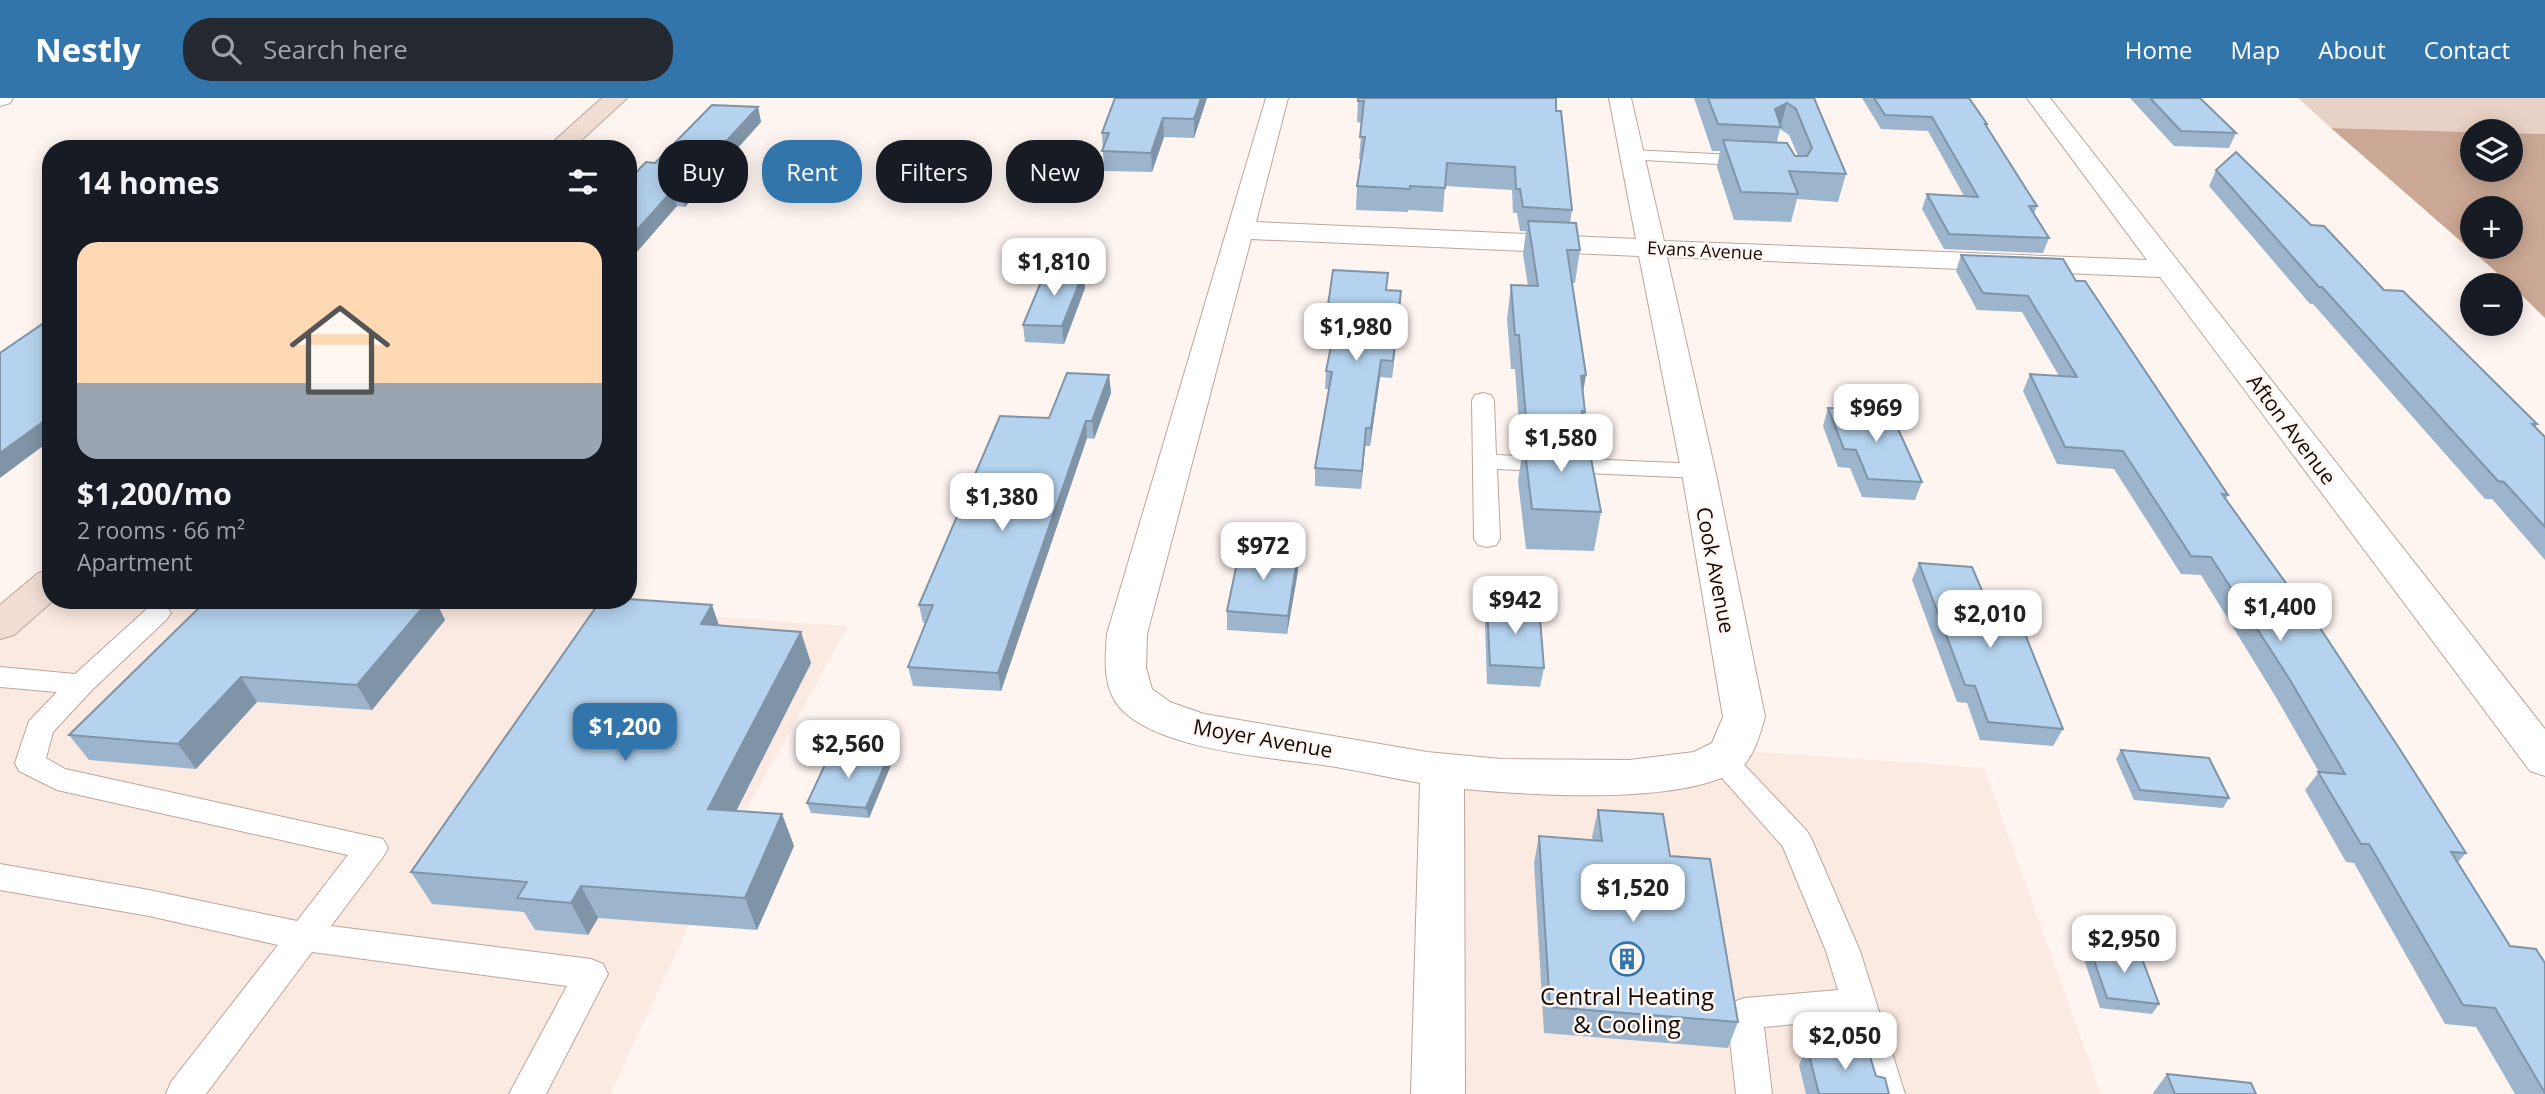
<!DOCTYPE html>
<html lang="en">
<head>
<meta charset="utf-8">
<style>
	:root { --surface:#171b24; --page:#242831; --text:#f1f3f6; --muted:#9ea1a6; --accent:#3275ab }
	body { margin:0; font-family:"Open Sans",sans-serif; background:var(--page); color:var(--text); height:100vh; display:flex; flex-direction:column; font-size:26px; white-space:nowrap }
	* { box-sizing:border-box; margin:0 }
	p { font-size:23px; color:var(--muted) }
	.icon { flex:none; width:38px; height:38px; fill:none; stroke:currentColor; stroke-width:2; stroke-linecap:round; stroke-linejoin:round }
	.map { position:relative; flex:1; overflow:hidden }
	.sheet { position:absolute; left:42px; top:42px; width:595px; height:469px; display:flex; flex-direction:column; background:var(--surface); border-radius:28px; box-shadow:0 4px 18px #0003 }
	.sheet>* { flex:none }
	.hud { position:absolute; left:658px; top:42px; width:665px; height:63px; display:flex; gap:14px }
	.tools { position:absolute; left:2460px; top:21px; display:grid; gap:14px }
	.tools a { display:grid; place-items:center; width:63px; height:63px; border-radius:50%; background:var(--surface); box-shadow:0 4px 18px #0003; font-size:35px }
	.price { position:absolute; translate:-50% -60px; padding:0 16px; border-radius:14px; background:#fff; color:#222; font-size:23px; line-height:46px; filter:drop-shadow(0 2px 4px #0008) }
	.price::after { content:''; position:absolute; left:50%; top:42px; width:21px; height:16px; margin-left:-10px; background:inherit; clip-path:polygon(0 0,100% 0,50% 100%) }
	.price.active { background:var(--accent); color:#fff }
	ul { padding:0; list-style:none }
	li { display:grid; align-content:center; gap:14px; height:371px; padding:0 35px }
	li span { display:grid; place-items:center; height:217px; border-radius:21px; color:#555 }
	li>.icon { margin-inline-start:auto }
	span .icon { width:126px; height:126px; fill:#fffc; stroke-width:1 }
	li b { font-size:30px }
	h2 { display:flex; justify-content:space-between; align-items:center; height:84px; padding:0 35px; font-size:30px }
	.chip { padding:0 24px; border-radius:28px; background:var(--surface); box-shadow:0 4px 18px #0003; font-size:24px; line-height:63px }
	.chip.active { background:var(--accent); color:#fff }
	header { display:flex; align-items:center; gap:42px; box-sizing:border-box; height:98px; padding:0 35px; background:var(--accent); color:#fff }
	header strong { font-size:33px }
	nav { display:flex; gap:38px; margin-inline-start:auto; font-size:24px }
	.search { width:490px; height:63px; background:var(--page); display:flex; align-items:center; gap:18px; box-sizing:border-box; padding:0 24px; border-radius:28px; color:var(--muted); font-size:26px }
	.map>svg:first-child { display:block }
</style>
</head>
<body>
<header>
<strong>Nestly</strong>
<div class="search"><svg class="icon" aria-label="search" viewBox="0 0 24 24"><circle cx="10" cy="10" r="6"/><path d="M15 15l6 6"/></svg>Search here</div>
<nav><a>Home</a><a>Map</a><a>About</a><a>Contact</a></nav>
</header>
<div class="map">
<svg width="2545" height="996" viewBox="0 0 2545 996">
	<rect width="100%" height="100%" fill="#fef5f1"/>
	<!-- built -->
	<g fill="#fbeae1">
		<polygon points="51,502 466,502 848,528 728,745 610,996 0,996 0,516"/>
		<polygon points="1732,652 1984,670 2101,996 1438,996 1442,672 1548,678"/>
	</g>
	<!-- green -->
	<polygon fill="#e8d1c5" points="2298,0 2545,0 2545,36 2331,30"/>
	<!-- forest -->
	<path fill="#cba895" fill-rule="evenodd" d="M2331 30 2473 34V72H2511V35L2545 36V220L2511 187ZM2473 110H2511V149H2473Z"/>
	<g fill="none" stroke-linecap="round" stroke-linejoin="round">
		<defs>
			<g id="lane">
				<polygon points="1631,52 1755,58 1763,63 1755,68 1625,61 1623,57 1625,53"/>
				<polygon points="1483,295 1491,297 1494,302 1496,357 1698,366 1706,368 1710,373 1706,378 1698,380 1497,371 1500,441 1496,447 1487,449 1478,447 1474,441 1472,302 1475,297"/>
				<polygon points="158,506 167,509 171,515 167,521 91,593 53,634 46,660 65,671 383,741 388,750 383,759 331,828 591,861 603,866 608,876 546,996 509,996 567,888 312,854 206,996 166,996 171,984 278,847 149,818 0,792 0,766 149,792 297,823 348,757 57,692 19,673 15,665 29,623 57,594 0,589 0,569 75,576 149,509"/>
				<polygon points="1721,651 1732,654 1807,733 1812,742 1860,853 1905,996 1869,996 1846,921 1764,929 1772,996 1736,996 1727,915 1733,904 1745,900 1838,892 1826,853 1783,749 1706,662 1710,654"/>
			</g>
			<g id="street">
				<polygon points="0,0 13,0 10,5 0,8"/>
				<path d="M1266 0H1288L1256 124 1636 141 1609 0H1631L1664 143 2147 162 2027 0H2050L2545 631V678L2530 673 2160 179 1667 159 1717 381 1765 619C1760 635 1754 661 1739 671 1684 708 1530 697 1464 691L1465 996H1411L1420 685C1392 680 1364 674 1336 669 1279 660 1164 654 1122 612 1102 592 1105 561 1107 536ZM1251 141 1639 158 1683 381 1723 619 1712 645 1694 654 1629 662 1501 661 1427 654 1204 616 1170 604 1152 591 1146 570 1147 536Z"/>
			</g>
			<g id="secondary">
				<polygon points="602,0 627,0 572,51 545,51"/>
				<polygon points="51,472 51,502 54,502 14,537 0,541 0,507 38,475"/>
			</g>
		</defs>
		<!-- lane casing -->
		<use href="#lane" stroke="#bba69c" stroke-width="2"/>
		<!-- street casing -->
		<use href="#street" stroke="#bba69c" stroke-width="2"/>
		<!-- secondary casing -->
		<use href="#secondary" stroke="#bba69c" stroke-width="2"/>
		<!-- lane -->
		<use href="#lane" fill="#fff" fill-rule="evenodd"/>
		<!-- street -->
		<use href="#street" fill="#fff" fill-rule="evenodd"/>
		<!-- secondary -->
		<use href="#secondary" fill="#f1ddd3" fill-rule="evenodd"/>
	</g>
	<!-- wall -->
	<g fill="#9cb5cd" fill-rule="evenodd">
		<polygon points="1115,0 1207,0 1194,40 1164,39 1152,74 1104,73 1102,35"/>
		<polygon points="1358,0 1556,13 1572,112 1570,125 1580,152 1575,185 1572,185 1585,314 1581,338 1601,414 1594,453 1526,451 1518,383 1522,356 1521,355 1515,271 1511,271 1507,221 1511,187 1528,188 1523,156 1526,133 1520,133 1517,115 1513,115 1512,92 1445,88 1443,114 1408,112 1408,114 1356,112 1357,88 1361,61 1359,61 1362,25 1357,24"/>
		<path d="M1694 0H1814L1846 76 1838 104 1797 101 1791 124 1734 122 1717 69 1720 53H1712ZM1780 31 1789 37 1798 58H1795L1777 44Z"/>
		<polygon points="1862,0 1969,0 1987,26 1986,28 2037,108 2034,116 2049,140 2043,155 1944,151 1922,111 1927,96 1964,98 1928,33 1881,31"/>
		<polygon points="2130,0 2200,0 2236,35 2229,50 2174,48"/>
		<polygon points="758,9 761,24 685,109 677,108 628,164 628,83 655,65"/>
		<polygon points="2216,72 2311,127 2537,326 2535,329 2545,339 2545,462 2492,401 2485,401 2313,206 2310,206 2209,88"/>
		<polygon points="1961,157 2076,183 2228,397 2226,401 2466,755 2458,764 2510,848 2545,865 2545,996 2515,996 2476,929 2445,926 2354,765 2346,764 2305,692 2319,674 2277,601 2201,477 2181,476 2114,371 2057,366 2023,293 2030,276 2059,278 2022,214 1977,212 1956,173"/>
		<polygon points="1085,190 1064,246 1025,244 1023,227"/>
		<polygon points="1386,192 1401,193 1392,280 1380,279 1370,348 1365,348 1361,391 1315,388 1315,370 1329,291 1325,291 1326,273 1335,231 1327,231 1327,214"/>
		<polygon points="1109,277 1111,295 1094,341 1087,340 1001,593 913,588 908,569 926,525 923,525 919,507 1049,320"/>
		<polygon points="1828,310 1922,384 1915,402 1862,399 1850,370 1838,369 1823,328"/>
		<polygon points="1919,465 1989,509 2063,631 2053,648 1980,642 1967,605 1957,604 1912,482"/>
		<polygon points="1298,473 1287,536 1227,532 1227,513"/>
		<polygon points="207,502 435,502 445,522 372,612 257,604 196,671 89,662 69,637"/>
		<polygon points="1487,506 1544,570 1540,589 1487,586 1485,525"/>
		<polygon points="719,528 811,565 736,713 782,716 794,748 757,832 598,820 588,837 535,832 524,814 432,806 411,774"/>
		<polygon points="2121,652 2229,700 2223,710 2134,702 2116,661"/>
		<polygon points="889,657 891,667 869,720 811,715 807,705"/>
		<polygon points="1598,712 1670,758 1738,924 1728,950 1544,935 1534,765 1539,738 1593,742 1592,739"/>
		<polygon points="2089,848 2159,906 2152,916 2100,910 2083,858"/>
		<polygon points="1807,949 1876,978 1889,996 1806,996 1799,967"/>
		<polygon points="2167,976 2256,996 2153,996 2153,995"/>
	</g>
	<!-- shaded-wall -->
	<g fill="#7f94a7">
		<polygon points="1201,0 1207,0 1194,40 1194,21"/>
		<polygon points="1787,5 1780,31 1775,11"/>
		<polygon points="758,9 761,24 685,109 680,93"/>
		<polygon points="1163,20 1164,39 1152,74 1151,55"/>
		<polygon points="672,93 677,108 628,164 628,142"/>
		<polygon points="1084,173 1085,190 1064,246 1062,228"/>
		<polygon points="1401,193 1400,210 1392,280 1393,263"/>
		<polygon points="1381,262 1380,279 1370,348 1371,330"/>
		<polygon points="1109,277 1111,295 1094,341 1092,323"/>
		<polygon points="1586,277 1580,312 1581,278"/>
		<polygon points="51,318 51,342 0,380 0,355"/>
		<polygon points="1086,323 1087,340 1001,593 998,575"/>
		<polygon points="1366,330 1365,348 1361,391 1362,373"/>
		<polygon points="1298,455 1298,473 1287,536 1288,518"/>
		<polygon points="429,502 435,502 445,522 372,612 357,587"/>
		<polygon points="712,507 723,539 701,526"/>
		<polygon points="801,534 811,565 721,743 708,711"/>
		<polygon points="241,579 257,604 196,671 178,646"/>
		<polygon points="889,657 891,667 869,720 866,710"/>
		<polygon points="782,716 794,748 757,832 745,800"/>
		<polygon points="581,788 598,820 588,837 571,805"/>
	</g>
	<!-- building -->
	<g fill="#b5d3ee" stroke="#7f94a7" stroke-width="2">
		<polygon points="1115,0 1201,0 1194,21 1163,20 1151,55 1102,53 1109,35 1102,35"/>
		<polygon points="1358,0 1556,0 1556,13 1561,13 1572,112 1523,109 1520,91 1516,91 1515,69 1447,65 1445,90 1410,88 1410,91 1357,88 1365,39 1360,39 1364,3 1358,3"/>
		<polygon points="1708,0 1814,0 1846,76 1789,73 1798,96 1741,94 1723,42 1787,45 1795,58 1807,58 1812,50 1796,11 1787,5 1775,11 1781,29 1718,26"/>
		<polygon points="1874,0 1969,0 1987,26 1985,26 2037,108 2029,108 2049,140 1949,136 1927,96 1978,99 1932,19 1885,17"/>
		<polygon points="2150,0 2200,0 2236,35 2181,33"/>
		<polygon points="712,7 758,9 680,93 672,93 628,142 628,83 646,64 655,65"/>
		<polygon points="2236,54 2311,127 2324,128 2384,192 2403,193 2537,326 2532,326 2545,339 2545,429 2504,384 2498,383 2322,189 2319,189 2216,72"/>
		<polygon points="1528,123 1576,125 1580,152 1567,152 1586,277 1581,278 1585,314 1582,313 1583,322 1526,320 1519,237 1515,237 1511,187 1538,188"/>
		<polygon points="1961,157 2063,161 2076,183 2085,183 2228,397 2222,396 2293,495 2297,495 2399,650 2466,755 2451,754 2510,848 2536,851 2545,865 2545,995 2495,910 2463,907 2369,746 2361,746 2318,674 2345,676 2290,582 2211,459 2191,458 2123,353 2065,349 2030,276 2077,279 2028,198 1983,195"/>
		<polygon points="1046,172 1084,173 1062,228 1023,227"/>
		<polygon points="1333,172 1388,175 1386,192 1401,193 1393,263 1381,262 1371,330 1366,330 1362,373 1315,370 1332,274 1326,273 1338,214 1327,214"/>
		<polygon points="51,220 51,318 0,355 0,255"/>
		<polygon points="1067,275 1109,277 1092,323 1086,323 998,575 908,569 933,507 919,507 1000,318 1049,320"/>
		<polygon points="1828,310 1890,313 1922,384 1868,381 1856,352 1844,351"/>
		<polygon points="1528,336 1587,339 1601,414 1532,411 1524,345 1528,345"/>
		<polygon points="1240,450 1298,455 1288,518 1227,513"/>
		<polygon points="1919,465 1972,469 1989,509 2015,511 2063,631 1988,624 1975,588 1965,587"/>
		<polygon points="628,501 712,507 701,526 801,534 708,711 782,716 745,800 581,788 571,805 517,800 527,784 411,774 601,502"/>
		<polygon points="207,502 429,502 357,587 241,579 178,646 69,637"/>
		<polygon points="1487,506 1539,509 1544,570 1490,567"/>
		<polygon points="2121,652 2209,660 2229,700 2140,692"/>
		<polygon points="831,654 889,657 866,710 807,705"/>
		<polygon points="1598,712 1663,716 1670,758 1710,761 1738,924 1550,909 1539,738 1602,743"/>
		<polygon points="2089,848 2139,853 2159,906 2107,900"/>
		<polygon points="1807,949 1868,952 1876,978 1885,980 1889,996 1819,996"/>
		<polygon points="2167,976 2251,985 2256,996 2175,996"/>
	</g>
	<!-- icons -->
	<defs>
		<symbol id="building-ring" viewBox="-11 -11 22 22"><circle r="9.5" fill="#fef5f1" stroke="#3275ab" stroke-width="1.5"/><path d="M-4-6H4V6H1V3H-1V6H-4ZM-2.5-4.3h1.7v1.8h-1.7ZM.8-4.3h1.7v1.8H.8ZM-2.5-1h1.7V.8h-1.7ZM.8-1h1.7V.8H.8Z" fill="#3275ab"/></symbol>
	</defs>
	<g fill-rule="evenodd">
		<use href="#building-ring" x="1608" y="842" width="38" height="38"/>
	</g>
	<g text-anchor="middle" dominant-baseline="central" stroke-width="5" stroke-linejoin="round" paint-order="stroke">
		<!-- far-street labels -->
		<g font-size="18" fill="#110a07" stroke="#fef5f1">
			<text transform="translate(1705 152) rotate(3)">Evans Avenue</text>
		</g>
		<!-- street labels -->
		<g font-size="21" fill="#110a07" stroke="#fef5f1">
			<text transform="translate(2292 331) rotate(53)">Afton Avenue</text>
			<text transform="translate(1716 472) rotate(79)">Cook Avenue</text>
			<text transform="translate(1263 640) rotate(10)">Moyer Avenue</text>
		</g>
		<!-- near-poi labels -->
		<g font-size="24" fill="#110a07" stroke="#fef5f1">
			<text x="1627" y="897">Central Heating<tspan x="1627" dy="28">&amp; Cooling</tspan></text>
		</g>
	</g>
</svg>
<div class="tools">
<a><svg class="icon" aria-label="layers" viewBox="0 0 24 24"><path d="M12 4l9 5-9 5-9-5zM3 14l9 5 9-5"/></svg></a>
<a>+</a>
<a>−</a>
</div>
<b class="price" style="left:1054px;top:200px">$1,810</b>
<b class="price" style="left:1356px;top:265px">$1,980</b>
<b class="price" style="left:1876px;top:346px">$969</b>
<b class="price" style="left:1561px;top:376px">$1,580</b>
<b class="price" style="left:1002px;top:435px">$1,380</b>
<b class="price" style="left:1263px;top:484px">$972</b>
<b class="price" style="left:1515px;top:538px">$942</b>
<b class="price" style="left:2280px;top:545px">$1,400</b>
<b class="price" style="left:1990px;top:552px">$2,010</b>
<b class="price active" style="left:625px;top:665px">$1,200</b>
<b class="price" style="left:848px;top:682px">$2,560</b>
<b class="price" style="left:1633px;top:826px">$1,520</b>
<b class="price" style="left:2124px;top:877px">$2,950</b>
<b class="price" style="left:1845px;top:974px">$2,050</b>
<div class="hud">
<a class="chip">Buy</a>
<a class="chip active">Rent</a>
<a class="chip">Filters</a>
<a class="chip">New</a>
</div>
<section class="sheet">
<h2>14 homes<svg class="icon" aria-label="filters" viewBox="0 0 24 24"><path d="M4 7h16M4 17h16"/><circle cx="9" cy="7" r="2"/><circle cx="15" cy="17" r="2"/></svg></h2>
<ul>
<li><span style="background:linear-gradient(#ffd9b3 65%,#9aa5b1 0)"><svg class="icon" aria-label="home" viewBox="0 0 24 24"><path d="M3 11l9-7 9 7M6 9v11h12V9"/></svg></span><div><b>$1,200/mo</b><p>2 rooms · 66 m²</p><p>Apartment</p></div></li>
</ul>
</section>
</div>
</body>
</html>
